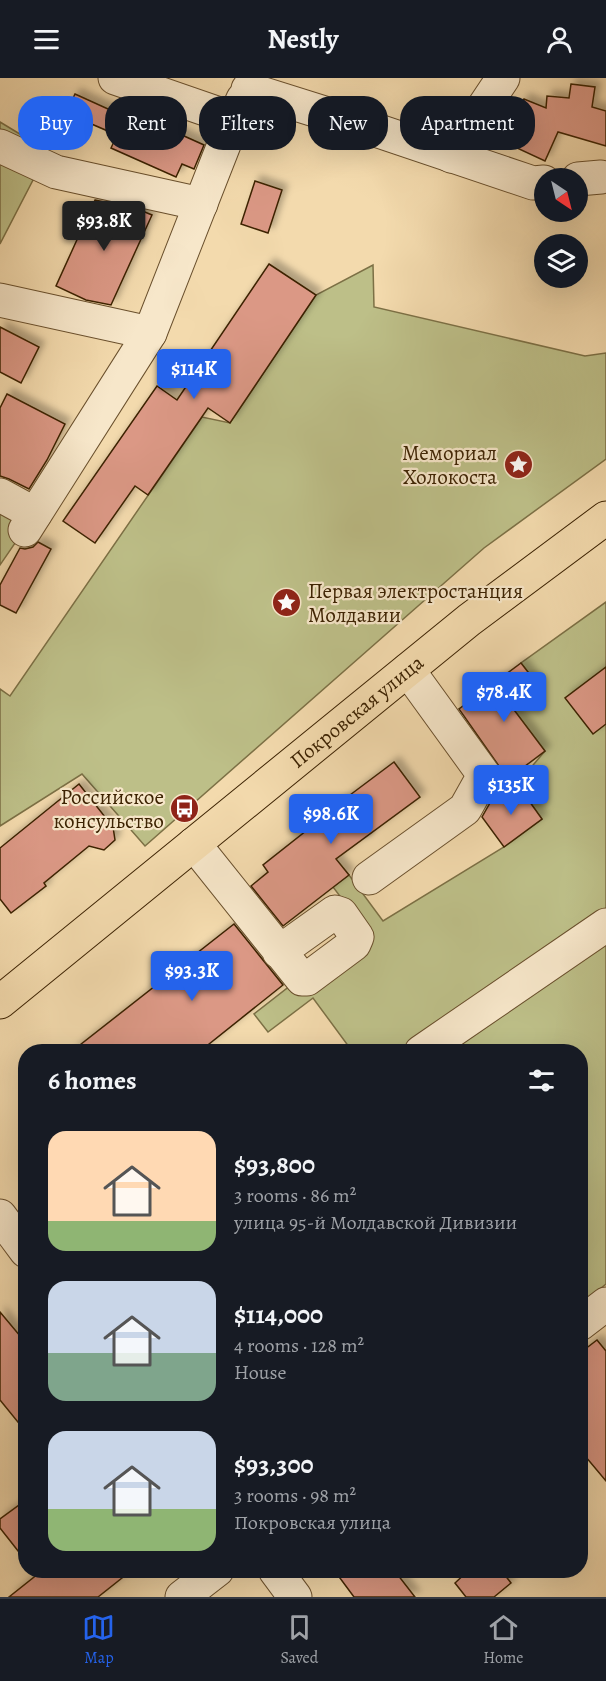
<!DOCTYPE html>
<html lang="en">
<head>
<meta charset="utf-8">
<style>
	:root { --surface:#171b24; --page:#20242c; --text:#f1f3f6; --muted:#9ea1a6; --line:#363941; --accent:#2563eb }
	body { margin:0; font-family:Alegreya,serif; background:var(--page); color:var(--text); height:100vh; display:flex; flex-direction:column; font-size:22px; white-space:nowrap }
	* { box-sizing:border-box; margin:0 }
	p { font-size:20px; color:var(--muted) }
	.icon { flex:none; width:33px; height:33px; fill:none; stroke:currentColor; stroke-width:2; stroke-linecap:round; stroke-linejoin:round }
	.map { position:relative; flex:1; overflow:hidden }
	.sheet { position:absolute; left:18px; top:966px; width:570px; height:534px; display:flex; flex-direction:column; background:var(--surface); border-radius:24px; box-shadow:0 6px 24px #0002 }
	.sheet>* { flex:none }
	.top-card { position:absolute; left:18px; top:18px; width:570px; height:54px; display:flex; gap:12px }
	.needle { width:39px; rotate:145deg }
	.fabs { position:absolute; left:534px; top:90px; display:grid; gap:12px }
	.fabs a { display:grid; place-items:center; width:54px; height:54px; border-radius:50%; background:var(--surface); box-shadow:0 6px 24px #0002; font-size:30px }
	.price { position:absolute; translate:-50% -51px; padding:0 14px; border-radius:6px; background:var(--accent); color:#fff; font-size:20px; line-height:39px; filter:drop-shadow(0 2px 3px #0008) }
	.price::after { content:''; position:absolute; left:50%; top:36px; width:18px; height:14px; margin-left:-9px; background:inherit; clip-path:polygon(0 0,100% 0,50% 100%) }
	.price.current { background:#222; color:#fff }
	ul { padding:0; list-style:none }
	li { display:flex; align-items:center; gap:18px; height:150px; padding:0 30px }
	li span { display:grid; place-items:center; flex:none; width:168px; height:120px; border-radius:18px; color:#555 }
	li>.icon { margin-inline-start:auto }
	span .icon { width:72px; height:72px; fill:#fffc; stroke-width:1 }
	li b { font-size:26px }
	h2 { display:flex; justify-content:space-between; align-items:center; height:72px; padding:0 30px; font-size:26px }
	.tag { padding:0 21px; border-radius:24px; background:var(--surface); box-shadow:0 6px 24px #0002; font-size:21px; line-height:54px }
	.tag.current { background:var(--accent); color:#fff }
	header { display:flex; justify-content:space-between; align-items:center; height:78px; padding:0 30px; background:var(--surface); font-size:27px; font-weight:700 }
	.tab-bar { display:flex; justify-content:space-around; align-items:center; height:84px; border-top:2px solid var(--line); background:var(--surface); font-size:16px; color:var(--muted) }
	.tab-bar a { display:grid; justify-items:center; gap:3px }
	.tab-bar .current { color:var(--accent) }
	.map>svg:first-child { display:block }
</style>
</head>
<body>
<header><svg class="icon" aria-label="menu" viewBox="0 0 24 24"><path d="M4 6h16M4 12h16M4 18h16"/></svg>Nestly<svg class="icon" aria-label="person" viewBox="0 0 24 24"><circle cx="12" cy="8" r="4"/><path d="M4 21q1-7 8-7t8 7"/></svg></header>
<div class="map">
<svg width="606" height="1519" viewBox="0 0 606 1519">
	<defs>
		<filter id="shadow"><feDropShadow dx="5.5" dy="-5.5" stdDeviation="3" flood-color="#0004"/></filter>
	</defs>
	<rect width="100%" height="100%" fill="#f3daad"/>
	<filter id="stains"><feTurbulence type="fractalNoise" baseFrequency=".00333" numOctaves="4"/><feColorMatrix values="0 0 0 0 .2 0 0 0 0 .09 0 0 0 0 .02 0 0 0 .5 -.17"/></filter>
	<radialGradient id="worn" r=".72"><stop offset=".6" stop-color="#630" stop-opacity="0"/><stop offset="1" stop-color="#630" stop-opacity=".3"/></radialGradient>
	<!-- green -->
	<g fill="#bdbf88" stroke="#7c7045" stroke-width="1.5">
		<polygon points="0,44 48,73 0,166"/>
		<polygon points="373,187 374,229 585,278 606,275 606,381 484,470 145,768 82,696 0,748 0,611 10,618 202,339 230,345 316,217"/>
		<polygon points="0,417 35,436 0,487"/>
		<polygon points="606,524 606,1206 581,1226 580,974 352,973 313,920 268,954 254,936 364,850 333,809 349,797 383,843 504,769 542,741 517,706 545,673 508,624 535,603 521,585"/>
	</g>
	<!-- building -->
	<g fill="#db9885" stroke="#3c2202" stroke-width="1.5" filter="url(#shadow)">
		<polygon points="571,6 595,9 592,29 606,33 606,68 558,54 545,83 504,64 524,21 546,30 547,18 569,20"/>
		<polygon points="75,16 119,36 122,30 204,67 194,91 182,86 176,99 111,70 117,57 66,35"/>
		<polygon points="255,103 282,112 268,155 241,146"/>
		<polygon points="95,122 140,132 152,137 111,227 86,222 56,208"/>
		<polygon points="269,186 316,217 230,345 208,330 148,417 135,408 95,465 63,443 157,308 177,322"/>
		<polygon points="0,249 39,269 21,305 0,294"/>
		<polygon points="7,316 65,346 47,382 29,411 9,401 0,398 0,330"/>
		<polygon points="38,464 51,471 16,535 0,527 0,507 20,470 25,471 33,469"/>
		<polygon points="521,585 535,603 508,624 545,673 508,701 459,631"/>
		<polygon points="606,589 606,646 593,656 565,620"/>
		<polygon points="394,684 420,719 336,781 349,797 283,848 251,808 268,794 263,787 335,730 334,729"/>
		<polygon points="79,706 113,749 115,762 104,772 89,768 44,805 46,808 11,835 0,821 0,770"/>
		<polygon points="517,706 542,741 504,769 482,739 490,725"/>
		<polygon points="234,846 283,907 199,974 71,974"/>
		<polygon points="0,1234 26,1265 26,1354 0,1322"/>
		<polygon points="597,1262 606,1273 606,1403 580,1372 580,1275"/>
		<polygon points="26,1422 26,1483 0,1450 0,1441"/>
		<polygon points="43,1492 132,1492 98,1519 9,1519"/>
		<polygon points="334,1492 394,1492 415,1519 354,1519"/>
		<polygon points="469,1492 501,1492 511,1505 494,1519 466,1519 455,1505"/>
	</g>
	<g fill="none" stroke-linecap="round" stroke-linejoin="round">
		<defs>
			<g id="minor">
				<polyline points="115,0 234,41 243,21"/>
				<polyline points="248,11 337,39 533,105 544,104"/>
				<polyline points="0,68 56,94 201,126"/>
				<polyline points="451,78 503,0"/>
				<polyline points="578,101 601,99"/>
				<polyline points="0,222 150,255"/>
				<polyline points="0,417 35,436"/>
				<polyline points="25,452 150,255 234,41"/>
				<polyline points="194,766 302,901 307,901 354,866 357,859 341,836 335,834 279,874"/>
				<polyline points="369,800 465,731 484,697 408,592"/>
				<polyline points="421,974 606,847"/>
				<polyline points="0,1138 26,1173"/>
				<polyline points="580,1246 606,1226"/>
				<polyline points="275,1492 295,1519"/>
				<polyline points="182,1519 217,1492"/>
			</g>
			<g id="major">
				<path id="s1" d="M0 924 469 542 606 440"/>
			</g>
		</defs>
		<!-- minor casing -->
		<use href="#minor" stroke="#6a502d" stroke-width="35"/>
		<!-- major casing -->
		<use href="#major" stroke="#3c2202" stroke-width="35"/>
		<!-- minor -->
		<use href="#minor" stroke="#f7e7ca" stroke-width="33"/>
		<!-- major -->
		<use href="#major" stroke="#f3daad" stroke-width="33"/>
	</g>
	<!-- icons -->
	<defs>
		<symbol id="sight-disc" viewBox="-11 -11 22 22"><circle r="9.5" fill="#8f2418" stroke="#f7e7ca"/><path d="M0-6L1.8-2.2L6-1.7L2.9 1.2L3.7 5.4L0 3.3L-3.7 5.4L-2.9 1.2L-6-1.7L-1.8-2.2Z" fill="#fff"/></symbol>
		<symbol id="bus-disc" viewBox="-11 -11 22 22"><circle r="9.5" fill="#8f2418" stroke="#f7e7ca"/><path d="M-5-6H5V4H4V6H2V4H-2V6H-4V4H-5ZM-3.5-4V0h7V-4ZM-3.5 1.2v1.5H-2V1.2ZM2 1.2v1.5H3.5V1.2Z" fill="#fff"/></symbol>
	</defs>
	<g fill-rule="evenodd">
		<use href="#sight-disc" x="502" y="370" width="33" height="33"/>
		<use href="#sight-disc" x="270" y="508" width="33" height="33"/>
		<use href="#bus-disc" x="168" y="714" width="33" height="33"/>
	</g>
	<g text-anchor="middle" dominant-baseline="central" stroke-width="4.5" stroke-linejoin="round" paint-order="stroke">
		<!-- poi labels -->
		<g font-size="21" fill="#3c2202" stroke="#f7e7ca" text-anchor="end">
			<text x="497" y="375">Мемориал<tspan x="497" dy="24">Холокоста</tspan></text>
			<text x="308" y="513" text-anchor="start">Первая электростанция<tspan x="308" dy="24">Молдавии</tspan></text>
			<text x="164" y="719">Российское<tspan x="164" dy="24">консульство</tspan></text>
		</g>
		<!-- street labels -->
		<g font-size="21" fill="#3c2202" stroke="#f7e7ca">
			<text stroke="none"><textPath href="#s1" startOffset="460">Покровская улица</textPath></text>
		</g>
	</g>
	<rect width="100%" height="100%" filter="url(#stains)"/>
	<rect width="100%" height="100%" fill="url(#worn)"/>
</svg>
<div class="fabs">
<a><svg class="needle" viewBox="-14 -14 28 28"><path d="M0-13l5 13h-10z" fill="#e53935"/><path d="M0 13l5-13h-10z" fill="#9ea1a6"/></svg></a>
<a><svg class="icon" aria-label="layers" viewBox="0 0 24 24"><path d="M12 4l9 5-9 5-9-5zM3 14l9 5 9-5"/></svg></a>
</div>
<b class="price current" style="left:104px;top:174px">$93.8K</b>
<b class="price" style="left:194px;top:322px">$114K</b>
<b class="price" style="left:504px;top:645px">$78.4K</b>
<b class="price" style="left:511px;top:738px">$135K</b>
<b class="price" style="left:331px;top:767px">$98.6K</b>
<b class="price" style="left:192px;top:924px">$93.3K</b>
<div class="top-card">
<a class="tag current">Buy</a>
<a class="tag">Rent</a>
<a class="tag">Filters</a>
<a class="tag">New</a>
<a class="tag">Apartment</a>
</div>
<section class="sheet">
<h2>6 homes<svg class="icon" aria-label="filters" viewBox="0 0 24 24"><path d="M4 7h16M4 17h16"/><circle cx="9" cy="7" r="2"/><circle cx="15" cy="17" r="2"/></svg></h2>
<ul>
<li><span style="background:linear-gradient(#ffd9b3 75%,#8fb573 0)"><svg class="icon" aria-label="home" viewBox="0 0 24 24"><path d="M3 11l9-7 9 7M6 9v11h12V9"/></svg></span><div><b>$93,800</b><p>3 rooms · 86 m²</p><p>улица 95-й Молдавской Дивизии</p></div></li>
<li><span style="background:linear-gradient(#c9d6e8 60%,#7fa58c 0)"><svg class="icon" aria-label="home" viewBox="0 0 24 24"><path d="M3 11l9-7 9 7M6 9v11h12V9"/></svg></span><div><b>$114,000</b><p>4 rooms · 128 m²</p><p>House</p></div></li>
<li><span style="background:linear-gradient(#c9d6e8 65%,#8fb573 0)"><svg class="icon" aria-label="home" viewBox="0 0 24 24"><path d="M3 11l9-7 9 7M6 9v11h12V9"/></svg></span><div><b>$93,300</b><p>3 rooms · 98 m²</p><p>Покровская улица</p></div></li>
</ul>
</section>
</div>
<nav class="tab-bar">
<a class="current"><svg class="icon" aria-label="map" viewBox="0 0 24 24"><path d="M3 6l6-2 6 2 6-2v14l-6 2-6-2-6 2zM9 4v14M15 6v14"/></svg>Map</a>
<a><svg class="icon" aria-label="saved" viewBox="0 0 24 24"><path d="M7 4h10v16l-5-4-5 4z"/></svg>Saved</a>
<a><svg class="icon" aria-label="home" viewBox="0 0 24 24"><path d="M3 11l9-7 9 7M6 9v11h12V9"/></svg>Home</a>
</nav>
</body>
</html>
